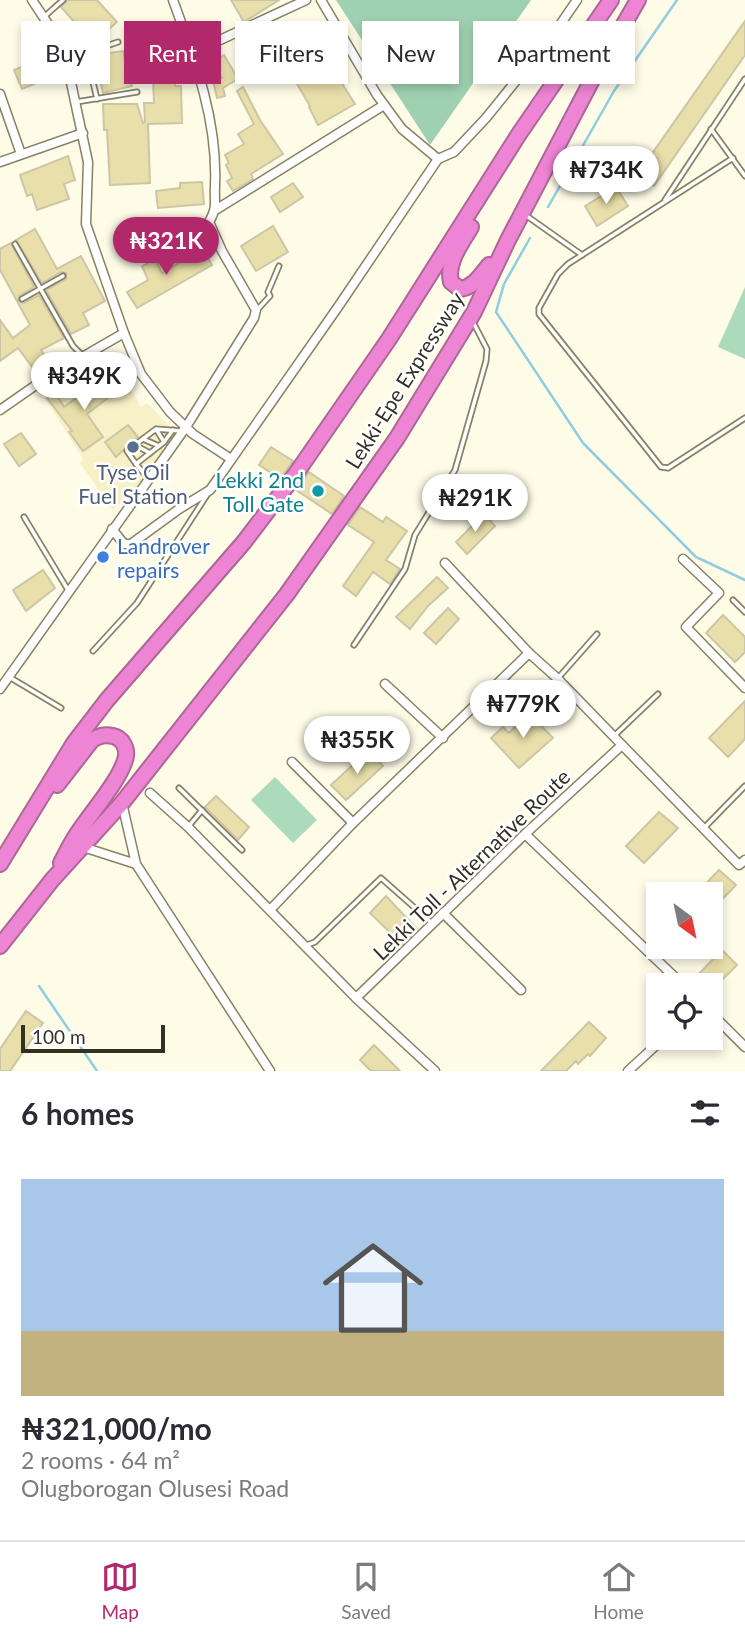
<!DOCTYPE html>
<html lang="en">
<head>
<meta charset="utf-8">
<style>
	:root { --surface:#fff; --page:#f2f2f3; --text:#2b2b33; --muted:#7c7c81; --line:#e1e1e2; --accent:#b1296a }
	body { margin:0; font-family:Lato,sans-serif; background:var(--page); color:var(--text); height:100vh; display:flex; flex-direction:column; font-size:26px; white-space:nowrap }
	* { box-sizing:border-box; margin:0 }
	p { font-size:23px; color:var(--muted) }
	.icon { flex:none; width:38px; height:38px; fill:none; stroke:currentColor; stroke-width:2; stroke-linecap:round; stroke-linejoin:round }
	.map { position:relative; height:1071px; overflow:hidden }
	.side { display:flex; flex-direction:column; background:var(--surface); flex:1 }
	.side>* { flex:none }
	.guide { position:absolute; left:21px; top:21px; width:704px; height:63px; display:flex; gap:14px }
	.needle { width:46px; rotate:147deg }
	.fabs { position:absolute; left:646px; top:882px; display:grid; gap:14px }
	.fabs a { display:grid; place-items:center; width:77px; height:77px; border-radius:0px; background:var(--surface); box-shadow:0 4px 10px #0003; font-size:35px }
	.scale { position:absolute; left:21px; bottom:18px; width:144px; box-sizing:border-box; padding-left:7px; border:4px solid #333125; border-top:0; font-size:19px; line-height:24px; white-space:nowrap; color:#333125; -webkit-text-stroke:5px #fff; paint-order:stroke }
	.price { position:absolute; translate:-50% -60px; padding:0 16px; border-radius:24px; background:#fff; color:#222; font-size:23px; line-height:46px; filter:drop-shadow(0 2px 4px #0008) }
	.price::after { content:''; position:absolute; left:50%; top:42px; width:21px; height:16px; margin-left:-10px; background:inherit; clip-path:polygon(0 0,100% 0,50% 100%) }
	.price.active { background:var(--accent); color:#fff }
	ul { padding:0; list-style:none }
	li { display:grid; align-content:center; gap:14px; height:371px; padding:0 21px }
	li span { display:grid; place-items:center; height:217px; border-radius:0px; color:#555 }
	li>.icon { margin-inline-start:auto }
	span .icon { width:126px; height:126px; fill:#fffc; stroke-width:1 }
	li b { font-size:30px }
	h2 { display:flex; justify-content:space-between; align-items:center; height:84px; padding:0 21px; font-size:30px }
	.tag { padding:0 24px; border-radius:0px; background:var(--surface); box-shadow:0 4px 10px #0003; font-size:24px; line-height:63px }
	.tag.active { background:var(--accent); color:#fff }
	.menu { display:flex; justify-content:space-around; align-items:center; height:98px; border-top:2px solid var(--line); background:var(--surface); font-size:19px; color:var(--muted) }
	.menu a { display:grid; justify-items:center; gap:4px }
	.menu .active { color:var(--accent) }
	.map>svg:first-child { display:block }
</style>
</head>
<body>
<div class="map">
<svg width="745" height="1071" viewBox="0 0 745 1071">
	<rect width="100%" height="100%" fill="#fefbe7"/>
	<!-- built -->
	<polygon fill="#f8f1c8" points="104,358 114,361 141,407 147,403 178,435 148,476 113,510 80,463 83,459 45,398"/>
	<!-- green -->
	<g fill="#acdabd">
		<polygon points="745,287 745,359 718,347"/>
		<polygon points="275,777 317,820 293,843 251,800"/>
	</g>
	<!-- forest -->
	<polygon fill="#9ed1b1" points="336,0 531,0 430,145"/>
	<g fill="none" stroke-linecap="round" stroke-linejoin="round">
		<!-- stream -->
		<g stroke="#8fcde2" stroke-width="2.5">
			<polyline points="548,207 614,91 677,0"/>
			<polyline points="530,238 504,284 496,312 583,443 696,557 745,580"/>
			<polyline points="39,986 97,1071"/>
		</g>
	</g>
	<!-- building -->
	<g fill="#e9dfaa" stroke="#ccc6a7" stroke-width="2">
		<polygon points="68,0 97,0 117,22 88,48 72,29 77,25 61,7"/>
		<polygon points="231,0 279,0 244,22"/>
		<polygon points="745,21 745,55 654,186 637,175"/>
		<polygon points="304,24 355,104 318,125 309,107 310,106 273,43"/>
		<polygon points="123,51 132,86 103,93 94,55"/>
		<polygon points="224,55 238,79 223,88 225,96 217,98 213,80 222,78 213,63"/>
		<polygon points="36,61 44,80 22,89 14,70"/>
		<polygon points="175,61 175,86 181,86 182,123 148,124 150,183 110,185 107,130 104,130 103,104 137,104 143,123 145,122 144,103 154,103 153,78 144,79 143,62"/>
		<polygon points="243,87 260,120 283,154 251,174 253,179 233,191 227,181 232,178 226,165 229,163 225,155 244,144 238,134 254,124 237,91"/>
		<polygon points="68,156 75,180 64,184 69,199 37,210 32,194 27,196 20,175"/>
		<polygon points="202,182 204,204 158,208 156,191 180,188 180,183"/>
		<polygon points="293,183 303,197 280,212 271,197"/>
		<polygon points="616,187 628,206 597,226 585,206"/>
		<polygon points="273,226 288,252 256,271 241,246"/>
		<polygon points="35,229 57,269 81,256 105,301 83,313 89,325 71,334 46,290 66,279 66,273 61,272 42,283 16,240"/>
		<polygon points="11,243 34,287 19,296 18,301 24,303 39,295 64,338 41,350 49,362 36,372 18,348 0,361 0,320 13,338 30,325 0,270 0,249"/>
		<polygon points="202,249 212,265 137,308 127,292 148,280 142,266 147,264 142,256 151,251 162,273"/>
		<polygon points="106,376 117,391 87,414 103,437 83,451 69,432 72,431 47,398 56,393 64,407"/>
		<polygon points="128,425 138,437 116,457 105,442"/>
		<polygon points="21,433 36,454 19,466 4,444"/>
		<polygon points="271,447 293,461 280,479 259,465"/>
		<polygon points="309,472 344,496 332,514 296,490"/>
		<polygon points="360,507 383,522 386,517 407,531 386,560 400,569 390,584 373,572 356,596 343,586 374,542 348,525"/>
		<polygon points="484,514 495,526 467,554 456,542"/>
		<polygon points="43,570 55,588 26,611 13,590"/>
		<polygon points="437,577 448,588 428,606 410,629 396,617"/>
		<polygon points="448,608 459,619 436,644 424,633"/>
		<polygon points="723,615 745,637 745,652 735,662 706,633"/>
		<polygon points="745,701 745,739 728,757 709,738"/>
		<polygon points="529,713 553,738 519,768 491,738 503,727 509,733"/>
		<polygon points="368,751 383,766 346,800 331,785"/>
		<polygon points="216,796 249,827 238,840 205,807"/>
		<polygon points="659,812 678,828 644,863 626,846"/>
		<polygon points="719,870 736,885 710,912 710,894 696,894"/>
		<polygon points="386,896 417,929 402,944 370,913"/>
		<polygon points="722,950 737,965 710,992 710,985 695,985 691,982"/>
		<polygon points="26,1011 43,1023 10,1071 0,1071 0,1049"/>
		<polygon points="589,1022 606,1038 590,1056 588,1054 578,1064 576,1061 566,1071 541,1071"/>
		<polygon points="374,1045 400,1071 371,1071 360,1060"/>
	</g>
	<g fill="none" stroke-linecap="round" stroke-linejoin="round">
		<defs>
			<g id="lane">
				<polyline points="45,16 63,0"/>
				<polyline points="97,99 86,53 118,42"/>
				<polyline points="76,102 137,92"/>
				<polyline points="711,129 745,176"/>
				<polyline points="733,158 568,264 558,274 539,308 539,314 661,467 668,468 745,418"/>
				<polyline points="665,200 745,79"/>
				<polyline points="524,214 582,255"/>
				<polyline points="15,244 73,346 82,355"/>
				<polyline points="22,299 63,276"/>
				<polyline points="258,309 270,296 268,292 279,266"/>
				<polyline points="156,429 164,442 136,464 127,451 156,429 181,431"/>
				<polyline points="143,439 159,446"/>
				<polyline points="164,442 173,430"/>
				<polyline points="135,445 150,453"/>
				<polyline points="136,464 148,478"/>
				<polyline points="24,517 68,590"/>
				<polyline points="733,600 745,612"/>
				<polyline points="354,645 405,569 415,535 455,470 486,361 487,349 473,322"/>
				<polyline points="93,651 137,603 207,495"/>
				<polyline points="559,677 597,634"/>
				<polyline points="11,678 61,708"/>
				<polyline points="615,735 658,694"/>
				<polyline points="179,788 242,850"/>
				<polyline points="188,827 202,810"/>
				<polyline points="705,827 745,786"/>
				<polyline points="307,945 315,942 381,878 433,924"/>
			</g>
			<g id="street">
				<polyline points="32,0 56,36 67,64 88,162 86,224 124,333 141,374 170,412 193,434 231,459"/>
				<polyline points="321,0 377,95 402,129 438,159"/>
				<polyline points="192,53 306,0"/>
				<polyline points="0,94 21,154"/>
				<polyline points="0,162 83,133"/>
				<polyline points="217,209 384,105"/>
				<polyline points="0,410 46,378 124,333"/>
				<polyline points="112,529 124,544 131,544 179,509 210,490 338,307 438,159 454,152 486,118 553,35 577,0"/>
				<polyline points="683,559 719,593 686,627 745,688"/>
				<polyline points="445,563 529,653"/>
				<polyline points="385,684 443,738"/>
				<path d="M0 689 186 427 254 318 256 310 222 251 209 222C218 207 214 202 215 186 218 121 195 60 173 0"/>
				<polyline points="292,762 353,823"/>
				<polyline points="150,793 188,827 356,998"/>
				<polyline points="122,803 136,864 270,1071"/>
				<polyline points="525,834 683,985"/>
				<polyline points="83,847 136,864"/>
				<polyline points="270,910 353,823 529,653 558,679 622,745"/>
				<polyline points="443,913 521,990"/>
				<polyline points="710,1012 745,1047"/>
				<polyline points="435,1071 356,998 525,834 622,745 739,865 745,860"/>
				<polyline points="628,1071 664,1038"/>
			</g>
			<g id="highway">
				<path d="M471 227C462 243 446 262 451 282L460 289C474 287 481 275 489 265"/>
				<path d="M57 785 92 740C99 736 104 734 113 736 122 738 127 747 126 756 122 779 87 817 74 839 69 847 65 855 61 863"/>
				<polyline points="0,864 74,743 107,700 244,542 295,475 389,339 519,134 611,0"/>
				<polyline points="0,946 52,880 122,803 287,594 397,438 474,312 508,240 593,78 638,0"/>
			</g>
		</defs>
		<!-- lane casing -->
		<use href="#lane" stroke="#878264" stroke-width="7"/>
		<!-- street casing -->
		<use href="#street" stroke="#878264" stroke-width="11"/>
		<!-- highway casing -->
		<use href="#highway" stroke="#ad6797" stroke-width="18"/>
		<!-- lane -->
		<use href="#lane" stroke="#fff" stroke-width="3.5"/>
		<!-- street -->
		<use href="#street" stroke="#fff" stroke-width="8"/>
		<!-- highway -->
		<use href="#highway" stroke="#ee84d4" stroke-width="14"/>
	</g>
	<!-- markers -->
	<circle fill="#5c6f8a" stroke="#fff" stroke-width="2.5" cx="133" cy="447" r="7"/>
	<circle fill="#0f9aa8" stroke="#fff" stroke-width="2.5" cx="318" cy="491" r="7"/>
	<circle fill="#3f7fe0" stroke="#fff" stroke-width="2.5" cx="103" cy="557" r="7"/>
	<g text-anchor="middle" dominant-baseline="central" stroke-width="5" stroke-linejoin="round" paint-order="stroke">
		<!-- street labels -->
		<g font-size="21" fill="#333125" stroke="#fff">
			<text transform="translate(404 380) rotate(-58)">Lekki-Epe Expressway</text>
			<text transform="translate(471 864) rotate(-44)">Lekki Toll - Alternative Route</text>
		</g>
		<!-- service labels -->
		<g font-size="21" fill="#4e5e75" stroke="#fff">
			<text x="133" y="471">Tyse Oil<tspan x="133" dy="24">Fuel Station</tspan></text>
		</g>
		<!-- culture labels -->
		<g font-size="21" fill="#0d838f" stroke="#fff" text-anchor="end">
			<text x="304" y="479">Lekki 2nd<tspan x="304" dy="24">Toll Gate</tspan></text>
		</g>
		<!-- shop labels -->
		<g font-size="21" fill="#366cbe" stroke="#fff" text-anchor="start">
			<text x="117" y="545">Landrover<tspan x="117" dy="24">repairs</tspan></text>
		</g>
	</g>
</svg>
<div class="fabs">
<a><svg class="needle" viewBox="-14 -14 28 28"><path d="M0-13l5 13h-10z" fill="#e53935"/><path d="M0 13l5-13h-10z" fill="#7c7c81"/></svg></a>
<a><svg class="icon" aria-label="locate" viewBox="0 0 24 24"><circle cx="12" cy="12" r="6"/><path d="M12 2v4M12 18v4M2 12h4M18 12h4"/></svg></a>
</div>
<div class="scale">100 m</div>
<b class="price" style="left:606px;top:206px">₦734K</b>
<b class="price active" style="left:166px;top:277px">₦321K</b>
<b class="price" style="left:84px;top:412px">₦349K</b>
<b class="price" style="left:475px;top:534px">₦291K</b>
<b class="price" style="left:523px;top:740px">₦779K</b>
<b class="price" style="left:357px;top:776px">₦355K</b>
<div class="guide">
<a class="tag">Buy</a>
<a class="tag active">Rent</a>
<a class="tag">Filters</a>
<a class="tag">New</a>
<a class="tag">Apartment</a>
</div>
</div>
<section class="side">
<h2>6 homes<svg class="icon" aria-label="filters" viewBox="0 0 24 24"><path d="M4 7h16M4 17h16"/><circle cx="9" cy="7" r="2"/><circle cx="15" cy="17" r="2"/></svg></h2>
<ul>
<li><span style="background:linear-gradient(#a9c7e8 70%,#c2b280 0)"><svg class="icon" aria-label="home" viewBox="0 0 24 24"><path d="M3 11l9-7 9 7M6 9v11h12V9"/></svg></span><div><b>₦321,000/mo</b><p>2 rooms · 64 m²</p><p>Olugborogan Olusesi Road</p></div></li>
</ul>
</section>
<nav class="menu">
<a class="active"><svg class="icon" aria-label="map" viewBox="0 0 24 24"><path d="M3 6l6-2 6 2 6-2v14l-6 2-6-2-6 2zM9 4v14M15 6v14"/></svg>Map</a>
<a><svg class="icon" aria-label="saved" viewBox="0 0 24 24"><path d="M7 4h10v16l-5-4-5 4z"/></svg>Saved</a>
<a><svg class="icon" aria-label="home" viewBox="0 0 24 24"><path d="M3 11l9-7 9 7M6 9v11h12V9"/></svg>Home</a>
</nav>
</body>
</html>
